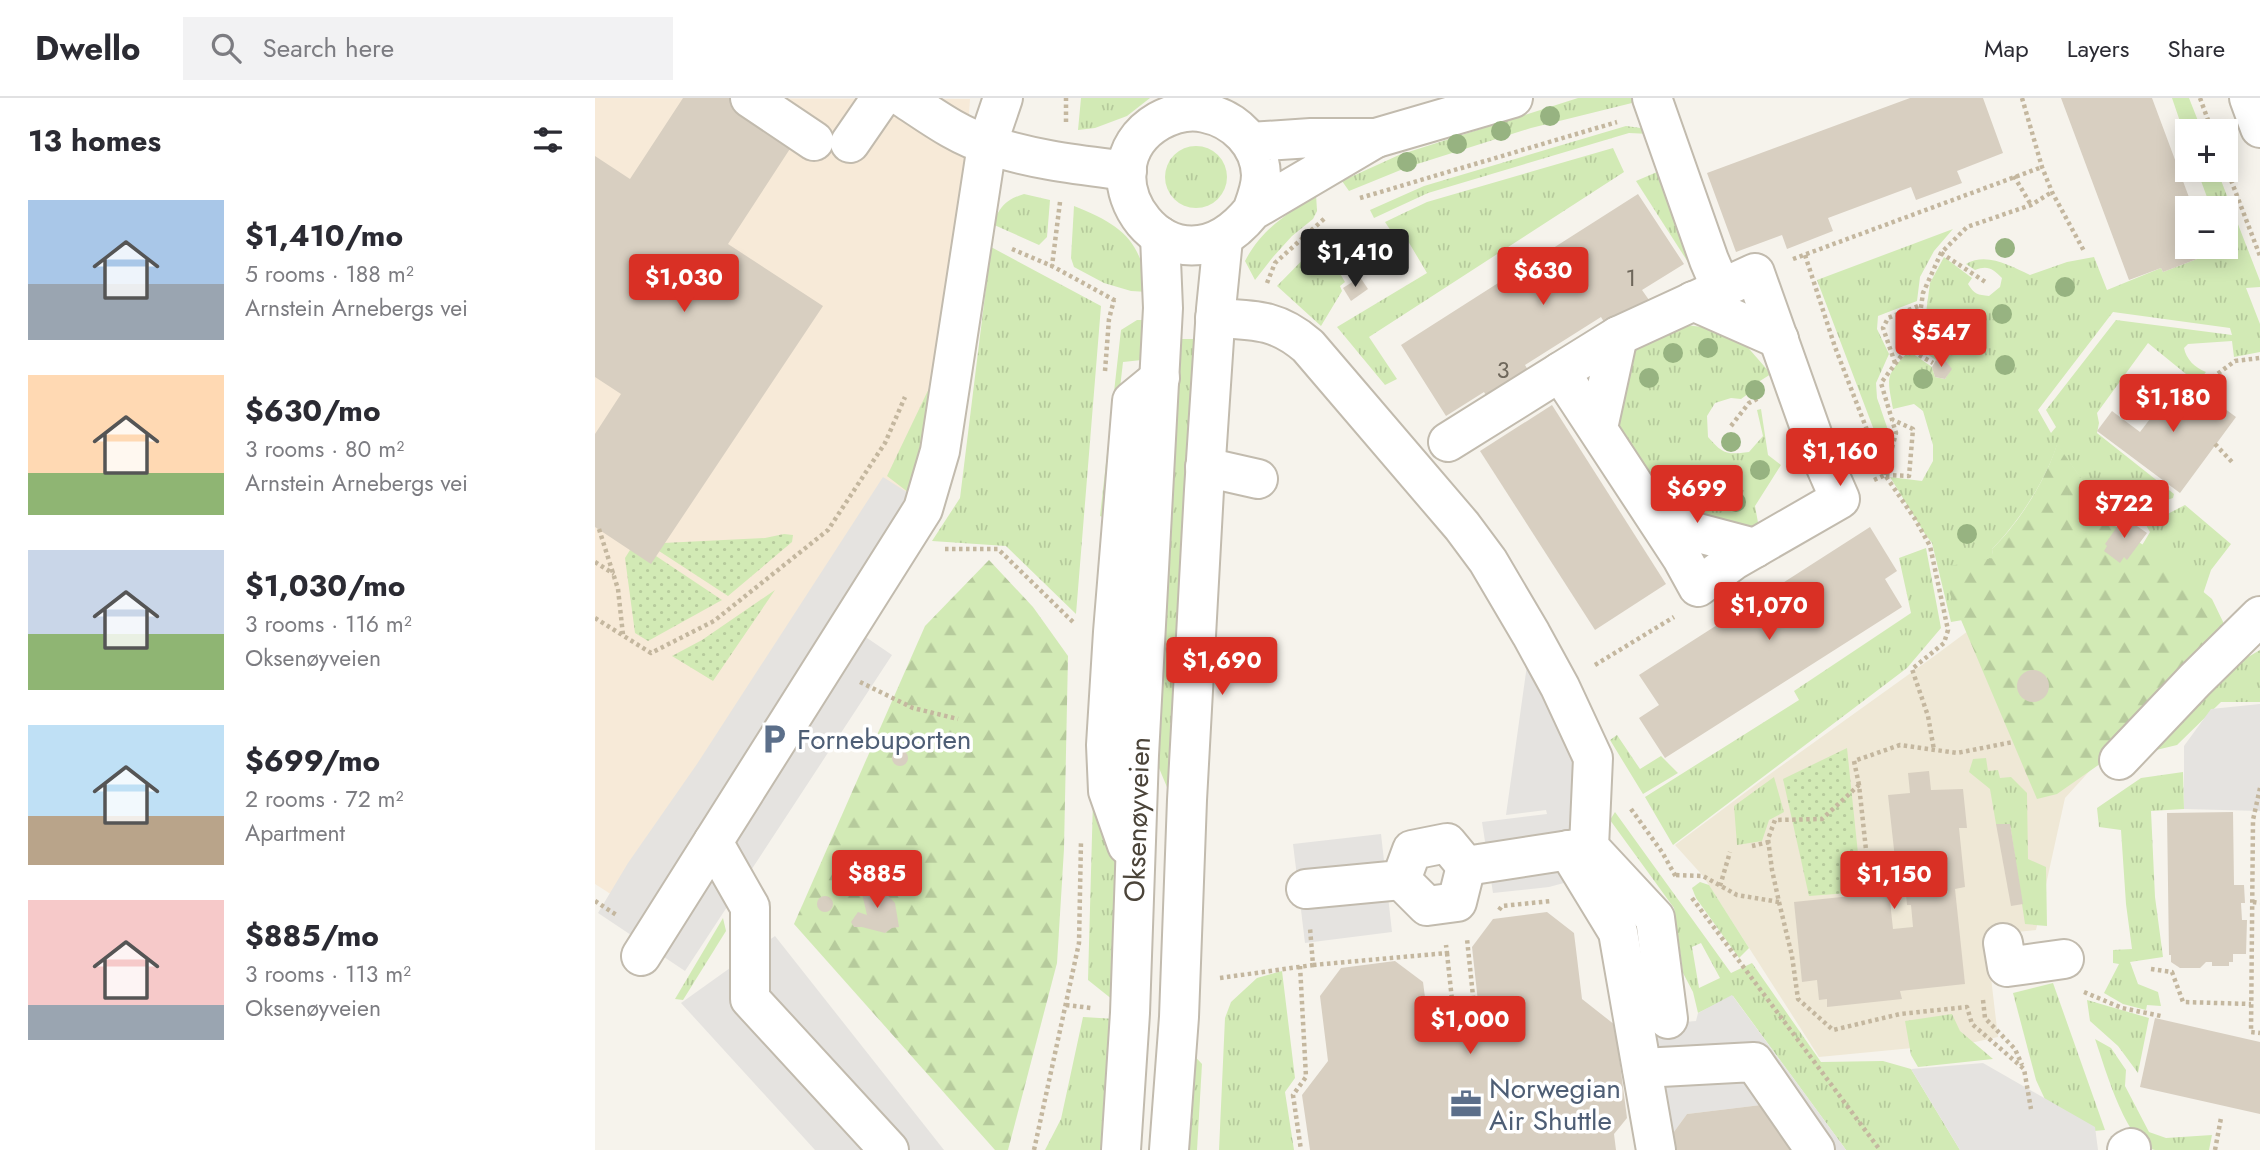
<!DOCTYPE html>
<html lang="en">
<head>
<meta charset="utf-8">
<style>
	:root { --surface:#fff; --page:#f2f2f3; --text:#2b2b33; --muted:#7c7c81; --line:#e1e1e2; --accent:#d93025 }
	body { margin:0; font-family:Jost,sans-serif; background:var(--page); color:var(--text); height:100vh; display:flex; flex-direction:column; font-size:26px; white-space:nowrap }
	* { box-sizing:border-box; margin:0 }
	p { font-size:23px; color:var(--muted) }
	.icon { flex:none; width:38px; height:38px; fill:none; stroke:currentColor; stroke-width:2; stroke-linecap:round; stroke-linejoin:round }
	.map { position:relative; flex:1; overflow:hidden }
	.side { display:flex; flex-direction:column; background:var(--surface); width:595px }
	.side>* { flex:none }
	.buttons { position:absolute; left:1580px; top:21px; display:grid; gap:14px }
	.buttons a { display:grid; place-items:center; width:63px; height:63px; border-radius:0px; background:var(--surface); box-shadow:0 4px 18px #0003; font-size:35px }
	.price { position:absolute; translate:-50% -60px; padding:0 16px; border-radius:7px; background:var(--accent); color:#fff; font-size:23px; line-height:46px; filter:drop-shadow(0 2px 4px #0008) }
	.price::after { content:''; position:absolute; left:50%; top:42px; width:21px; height:16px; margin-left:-10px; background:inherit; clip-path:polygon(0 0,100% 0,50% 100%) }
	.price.selected { background:#222; color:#fff }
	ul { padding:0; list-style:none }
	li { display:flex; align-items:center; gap:21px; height:175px; padding:0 28px }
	li span { display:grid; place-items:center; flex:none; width:196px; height:140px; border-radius:0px; color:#555 }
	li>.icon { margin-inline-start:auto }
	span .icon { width:84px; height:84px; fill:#fffc; stroke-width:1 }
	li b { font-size:30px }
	h2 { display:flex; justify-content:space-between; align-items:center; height:84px; padding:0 28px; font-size:30px }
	header { display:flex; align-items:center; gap:42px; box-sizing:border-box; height:98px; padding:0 35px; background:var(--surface); border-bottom:2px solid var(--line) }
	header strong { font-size:33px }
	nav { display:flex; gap:38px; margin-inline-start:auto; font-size:24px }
	.search { width:490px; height:63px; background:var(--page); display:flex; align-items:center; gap:18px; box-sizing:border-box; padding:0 24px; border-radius:0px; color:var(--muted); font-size:26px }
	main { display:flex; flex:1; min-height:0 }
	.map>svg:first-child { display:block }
</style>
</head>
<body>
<header>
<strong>Dwello</strong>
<div class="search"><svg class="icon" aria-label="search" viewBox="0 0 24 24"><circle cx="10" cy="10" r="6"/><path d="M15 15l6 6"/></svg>Search here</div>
<nav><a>Map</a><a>Layers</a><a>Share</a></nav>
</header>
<main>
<section class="side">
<h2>13 homes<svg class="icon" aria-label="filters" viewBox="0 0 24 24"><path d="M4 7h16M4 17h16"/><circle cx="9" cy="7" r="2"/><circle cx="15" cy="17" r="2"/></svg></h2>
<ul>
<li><span style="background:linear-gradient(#a9c7e8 60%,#9aa5b1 0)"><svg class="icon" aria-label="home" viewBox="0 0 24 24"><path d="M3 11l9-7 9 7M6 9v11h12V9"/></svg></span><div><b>$1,410/mo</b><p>5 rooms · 188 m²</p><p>Arnstein Arnebergs vei</p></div></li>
<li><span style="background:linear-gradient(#ffd9b3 70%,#8fb573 0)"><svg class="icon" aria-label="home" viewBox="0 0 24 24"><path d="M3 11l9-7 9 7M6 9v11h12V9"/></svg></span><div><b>$630/mo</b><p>3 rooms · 80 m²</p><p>Arnstein Arnebergs vei</p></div></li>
<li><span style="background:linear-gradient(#c9d6e8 60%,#8fb573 0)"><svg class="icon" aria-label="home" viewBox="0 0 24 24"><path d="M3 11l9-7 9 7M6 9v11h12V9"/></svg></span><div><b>$1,030/mo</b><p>3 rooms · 116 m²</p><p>Oksenøyveien</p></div></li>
<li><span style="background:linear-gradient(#bfe0f5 65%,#b9a48a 0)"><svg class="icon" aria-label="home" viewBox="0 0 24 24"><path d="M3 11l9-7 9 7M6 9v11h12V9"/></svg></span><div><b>$699/mo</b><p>2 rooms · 72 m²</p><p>Apartment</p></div></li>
<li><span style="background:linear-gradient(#f6c9c9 75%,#9aa5b1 0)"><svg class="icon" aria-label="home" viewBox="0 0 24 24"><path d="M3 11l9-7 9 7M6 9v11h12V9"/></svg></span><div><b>$885/mo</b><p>3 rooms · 113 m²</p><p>Oksenøyveien</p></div></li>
</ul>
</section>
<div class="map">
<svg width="1665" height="1052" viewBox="0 0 1665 1052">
	<defs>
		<pattern id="grass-tufts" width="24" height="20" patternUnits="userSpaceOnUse" patternTransform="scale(1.75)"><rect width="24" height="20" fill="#d2eab5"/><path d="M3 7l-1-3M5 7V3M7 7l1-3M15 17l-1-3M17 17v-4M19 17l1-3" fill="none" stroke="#b6ca9c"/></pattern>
		<pattern id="forest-firs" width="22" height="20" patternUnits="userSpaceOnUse" patternTransform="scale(1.75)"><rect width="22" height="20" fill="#d2eab5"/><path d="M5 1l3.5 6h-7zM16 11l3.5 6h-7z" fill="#b6ca9c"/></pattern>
		<pattern id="park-dots" width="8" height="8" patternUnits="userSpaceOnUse" patternTransform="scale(1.75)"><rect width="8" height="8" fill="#d2eab5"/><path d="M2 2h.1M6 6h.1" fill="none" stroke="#b6ca9c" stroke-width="1.8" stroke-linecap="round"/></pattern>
	</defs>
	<rect width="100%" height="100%" fill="#f6f3ec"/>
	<!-- commercial -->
	<polygon fill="#f7ead8" points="0,0 375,1 349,391 53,820 0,786"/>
	<!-- education -->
	<polygon fill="#efe8d6" points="1494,443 1622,533 1470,700 1441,832 1391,837 1403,939 1380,944 1224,959 1108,778 1080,747 1175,676 1338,559"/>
	<!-- grass -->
	<g fill="url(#grass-tufts)" fill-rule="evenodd">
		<polygon points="486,0 555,0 532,18 500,30 483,32"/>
		<polygon points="983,0 1038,0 1041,4 936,30 813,69 754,93 747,83 804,57"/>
		<polygon points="1577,0 1594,0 1607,33 1592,33 1592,44"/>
		<polygon points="1031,28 1053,31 1055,36 1034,35 833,95 779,120 775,112 829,88"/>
		<circle cx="601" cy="79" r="31"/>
		<polygon points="1018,50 1029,74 774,239 802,281 790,287 742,229 832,175 807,133 800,139 790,124 832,104"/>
		<polygon points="1069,71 1098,172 1041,83"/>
		<path d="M1602 72H1622L1665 183V189L1651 190 1665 226V254L1639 259 1637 243 1593 246 1589 250C1591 261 1600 270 1611 274L1602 285 1553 245 1502 315 1504 325 1502 335 1579 396 1578 400 1556 407 1543 422 1529 419 1520 428 1462 347C1451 382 1423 425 1397 451L1408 515 1356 524 1337 445 1330 436 1295 379 1327 383 1338 363V347L1328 313 1319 306 1298 311C1292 278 1290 278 1314 253L1337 269 1340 279 1350 281 1356 271 1351 263 1341 262 1317 246 1329 230 1335 185 1349 159 1377 180 1373 186C1379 196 1383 197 1394 198L1405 189 1407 180C1398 171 1393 167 1380 172L1371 166C1392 154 1415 168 1435 177L1472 164 1499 159 1512 192 1566 170 1568 174 1615 156 1633 157 1630 149 1631 110H1616ZM1518 214 1635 230 1637 237 1521 222 1451 312 1461 329 1456 335 1443 312Z"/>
		<path d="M429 96 455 102 452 139 444 147 397 126C406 108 410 102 429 96Z"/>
		<path d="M721 96 722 113 718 121 697 138 678 159 660 182 650 163C667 130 692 117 721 96Z"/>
		<path d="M479 108C526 127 546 141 553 194L536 193 509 185 479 169 476 160Z"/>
		<polygon points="1358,131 1339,153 1325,179 1322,203 1283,218 1282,231 1294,256 1281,285 1282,300 1294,335 1290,361 1222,182"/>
		<polygon points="726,143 750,184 745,188 747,193 726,228 682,188"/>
		<polygon points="396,149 506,208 481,516 411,448 337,443 365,400"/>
		<polygon points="542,222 555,222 556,261 528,264 510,420 505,418 526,232"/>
		<path d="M1091 227 1123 231 1142 237 1176 276 1157 288 1160 291 1146 301 1136 300 1120 305 1112 318 1113 339C1128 356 1131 357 1154 354L1168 338 1162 312 1166 311 1173 357 1186 367 1160 408 1164 430 1148 434 1093 417 1067 399 1024 333 1018 298 1043 242Z"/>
		<polygon points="583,241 606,241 574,694 559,658"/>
		<polygon points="338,282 318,398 292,378"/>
		<polygon points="1590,407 1636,446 1616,472 1602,514 1543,454 1555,434 1551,427"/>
		<polygon points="1331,450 1346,530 1312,570 1078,747 1050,699 1204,602 1199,593 1316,515 1304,460"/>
		<polygon points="1665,552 1665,604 1626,604 1582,647 1557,653 1626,575"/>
		<polygon points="1022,637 1045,671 1066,658 1083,675 1048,696 1015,642"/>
		<polygon points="1391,660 1393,673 1403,672 1405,680 1416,679 1432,695 1433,761 1451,769 1452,828 1430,826 1415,726 1401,726 1395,691 1374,674 1378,661"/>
		<polygon points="1588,674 1589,711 1556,713 1560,799 1568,859 1535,864 1543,886 1563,894 1566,908 1552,907 1551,912 1528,906 1509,895 1524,866 1518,865 1518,852 1537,851 1531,806 1526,732 1504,729 1502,710 1546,680"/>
		<polygon points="1179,679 1189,714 1174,722 1167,743 1142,747 1139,708"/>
		<polygon points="498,702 529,716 518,902 493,882"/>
		<path d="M1020 714 1136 875 1157 865 1226 964 1288 963 1316 971 1365 1052H1251L1138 898 1103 915 1098 894 1088 875 1079 810 1015 722ZM1106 845 1125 880 1104 890 1097 849Z"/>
		<polygon points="1105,784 1114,787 1154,850 1144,860 1101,800 1097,790"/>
		<polygon points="128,820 131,833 88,902 80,901"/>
		<polygon points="687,873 700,980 690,994 699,1052 624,1052 630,920 636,904 662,880"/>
		<polygon points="1458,885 1510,1032 1466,1036 1441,982 1418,895"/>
		<polygon points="1492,902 1554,920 1543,975 1523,948 1495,923"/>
		<polygon points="1357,916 1365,933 1398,961 1323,969 1316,957 1310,923"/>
		<polygon points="488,919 521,921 512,1052 450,1052 466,1021"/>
		<path d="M1500 941 1516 950 1531 972 1530 988 1554 1034 1571 1040 1617 1037 1614 1052C1597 1052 1577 1052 1560 1052 1531 1047 1509 966 1500 941Z"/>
		<polygon points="593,951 607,966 602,1052 593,1052"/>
	</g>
	<!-- forest -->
	<g fill="url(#forest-firs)">
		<path d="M1462 346 1520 428 1566 459 1617 501 1631 530 1522 654 1462 696 1442 701 1344 470 1398 460 1397 451C1424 425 1451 382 1462 346Z"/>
		<polygon points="394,462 438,509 473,558 469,751 462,865 413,1052 400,1052 199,826 330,528"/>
	</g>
	<!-- park -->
	<g fill="url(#park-dots)">
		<polygon points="189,436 198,437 197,444 133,498 64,453 68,445 170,440"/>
		<polygon points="35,452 61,458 127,502 53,543 40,535 30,460"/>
		<polygon points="180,492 118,583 77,558 107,542"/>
		<polygon points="1252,650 1267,794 1214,798 1188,681"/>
	</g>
	<!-- parking -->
	<g fill="#e5e3e0">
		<polygon points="288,379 318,398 240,518 297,557 90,873 3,815 33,765 102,666"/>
		<polygon points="954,545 1006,775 954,789 898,795 887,724 952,716 951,712 911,717 933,560"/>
		<polygon points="1665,606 1665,713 1589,711 1589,648 1616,611"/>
		<polygon points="786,736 797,834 710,845 698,746"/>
		<polygon points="180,838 349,1052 220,1052 86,905"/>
		<polygon points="1137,897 1251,1052 1200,1052 1166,1007 1092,1016 1073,1042 1056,927 1101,923 1103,915"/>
		<polygon points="1388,965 1500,1029 1503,1052 1365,1052 1316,971"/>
	</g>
	<!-- building -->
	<g fill="#d8cfc1">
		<polygon points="88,0 141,0 202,40 133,146 228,208 56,466 0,429 0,336 26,296 0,279 0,58 35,81"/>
		<polygon points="1315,0 1388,0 1408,55 1362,73 1367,85 1321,102 1316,89 1233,120 1238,133 1192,151 1187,137 1141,154 1112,75"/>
		<polygon points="1466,0 1557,0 1598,110 1592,110 1592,149 1612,149 1615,156 1568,174 1566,170 1534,182"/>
		<polygon points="1043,96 1089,166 1047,192 1054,202 1012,229 1006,219 930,267 936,277 895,304 889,294 851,318 806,247"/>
		<polygon points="765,179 773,191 756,203 748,190"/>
		<polygon points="1341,262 1351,263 1357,271 1350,281 1340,279 1337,269"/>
		<polygon points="1587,279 1641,319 1585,395 1502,333 1517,313 1545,334"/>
		<polygon points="957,307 1071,486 1000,532 885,353"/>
		<polygon points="1529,419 1552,435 1532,462 1529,459 1525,465 1509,453 1512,448 1510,446"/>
		<polygon points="1275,429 1302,473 1290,481 1307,509 1070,660 1044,620 1064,607 1044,577"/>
		<circle cx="1438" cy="588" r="16"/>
		<circle cx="305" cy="660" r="8"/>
		<polygon points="1334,673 1336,692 1368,691 1372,730 1364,730 1370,789 1360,791 1370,886 1305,893 1307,901 1232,909 1232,901 1224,902 1222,882 1207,884 1199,804 1294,794 1298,831 1318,829 1316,807 1312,807 1311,796 1304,797 1293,697 1315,695 1313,675"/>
		<polygon points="1638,714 1639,787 1649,787 1650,805 1646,805 1647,822 1652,822 1651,856 1638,856 1638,864 1634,864 1634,868 1617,868 1617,864 1611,864 1605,870 1585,870 1576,864 1576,857 1574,857 1572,715"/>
		<polygon points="1401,726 1415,726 1428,806 1416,808"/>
		<polygon points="278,782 300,805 304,829 297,830 290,835 267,829 259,829 256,824 263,814 272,817 266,791"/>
		<circle cx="230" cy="806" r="8"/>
		<polygon points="952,814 979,835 987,901 1020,927 1032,1020 1019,1036 1021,1052 715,1052 707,997 733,963 725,898 746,870 800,863 828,884 835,937 886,931 877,849 898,821"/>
		<polygon points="1560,920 1665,944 1665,1016 1545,989"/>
		<polygon points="1166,1007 1193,1026 1196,1052 1074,1052 1073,1042 1092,1016"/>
	</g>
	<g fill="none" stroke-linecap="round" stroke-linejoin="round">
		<defs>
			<g id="minor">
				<polyline points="155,0 219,43"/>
				<path d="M309 0C335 17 363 38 394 47 438 62 486 67 532 73"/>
				<polyline points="1057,0 1114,162 1126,190"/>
				<polyline points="1654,0 1665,30"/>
				<polyline points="781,40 918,0"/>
				<path d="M655 44 716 40H781L657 113C577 212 479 72 564 23 579 15 594 11 610 15 640 21 665 46 666 77 666 90 661 102 657 113"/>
				<polyline points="255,45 286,0"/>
				<polygon points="1160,175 1220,344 1245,401 1139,462 1103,489 1087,460 965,274 1023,238"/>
				<polyline points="1098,203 1184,241"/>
				<path d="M620 220C659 222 682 221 713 248L867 428 893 463 936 536 965 589 998 660 994 749 1060 820 1073 921"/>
				<polyline points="1003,330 1023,238"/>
				<polyline points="853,344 965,274"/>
				<polyline points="610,369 663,381"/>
				<polyline points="1065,425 1160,450"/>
				<polyline points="1524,662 1600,582 1665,518"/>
				<polyline points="118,744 155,809 155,901 294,1052"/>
				<polyline points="532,747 513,693 511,647 518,534 537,303 565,280"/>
				<polyline points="973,752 1023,834 1061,1052"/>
				<polyline points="806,782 832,808 862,804 871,768"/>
				<polyline points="711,791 806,782 817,752 852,745 871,768 994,749"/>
				<polyline points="1408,845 1412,869 1469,861"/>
				<polyline points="46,858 328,411 345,353 392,47 408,0"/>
				<polyline points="1047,970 1159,964 1220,1052"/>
				<path id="s1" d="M526 1052 535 915 544 657 568 210 565 138"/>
				<polyline points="574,1052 584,919 592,702 609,392 621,211 628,141"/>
				<polyline points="1532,1052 1536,1050"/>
			</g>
		</defs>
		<!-- minor casing -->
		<use href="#minor" stroke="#c2bbae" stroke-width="42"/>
		<!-- path -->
		<g stroke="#c4b79f" stroke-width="4.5" stroke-dasharray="3.5 3.5" stroke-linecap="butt">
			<polyline points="1427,0 1447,69 1457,94 1489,153"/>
			<polyline points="1605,0 1617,33"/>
			<polyline points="471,24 471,0"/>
			<polyline points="1631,69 1665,158"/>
			<polyline points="1419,78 1436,107"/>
			<polyline points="765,100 1022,24"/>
			<polyline points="465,104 457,168 521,203"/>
			<polyline points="417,151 457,168"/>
			<polyline points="1346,155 1392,185"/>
			<polyline points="1210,157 1240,249 1289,376"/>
			<polyline points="1198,161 1447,69"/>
			<polyline points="672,185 680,165 730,120"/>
			<polyline points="1312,250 1338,265"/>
			<polyline points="1300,265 1288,230 1293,220 1326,207"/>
			<polyline points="510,273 514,221 519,202"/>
			<polyline points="1606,288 1640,263 1665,260"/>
			<polyline points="1136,328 1154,305 1164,300"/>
			<polyline points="1620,346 1637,364"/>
			<polyline points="1290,377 1301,335 1286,285 1312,250 1324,223 1328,195 1346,155 1372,129 1436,107 1457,94"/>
			<polyline points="1291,377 1314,378 1318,331 1298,322"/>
			<polyline points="1279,382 1290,377 1320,421 1335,448 1353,532 1349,545 1317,571 1333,618 1339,652"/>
			<polyline points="4,431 23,491 28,537"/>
			<polyline points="350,451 403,451 479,525"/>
			<polyline points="0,464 19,476"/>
			<polyline points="0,520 56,555 119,523 233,432 290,345 310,299"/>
			<polyline points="1000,567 1079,519"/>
			<polyline points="265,584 318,610 363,621"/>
			<polyline points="1264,687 1259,663 1305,647 1362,655 1418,644"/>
			<polyline points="1665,690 1658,722 1656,934 1665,935"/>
			<polyline points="1036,711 1067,754 1081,779"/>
			<polyline points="1157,748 1174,744"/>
			<polyline points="1081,777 1108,778 1142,797 1184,804 1177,772 1173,741 1180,722 1227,721 1264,687 1275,789"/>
			<polyline points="1125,788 1135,754"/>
			<polyline points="1097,800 1285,1052"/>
			<polyline points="0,803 23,818"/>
			<polyline points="1184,804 1197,858 1203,901 1238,932 1305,916 1372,909 1377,926 1429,971 1436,1011"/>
			<polyline points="1658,804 1665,805"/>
			<polyline points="904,812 907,808 956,803"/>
			<polyline points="852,855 857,902 862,919"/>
			<polyline points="718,867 852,855 851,847"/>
			<polyline points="705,868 711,979 698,997 706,1052"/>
			<polyline points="1556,871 1577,874 1588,904 1656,906"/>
			<polyline points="625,880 718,867 715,830"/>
			<polyline points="1489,894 1527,910 1566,918"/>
			<polyline points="1388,902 1390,920 1420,951 1427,967"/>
			<polyline points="471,907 496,910"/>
			<polyline points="864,934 862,919 880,917 872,841"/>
			<polyline points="439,1052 484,845 486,743"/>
			<polyline points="1620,1052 1626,1020"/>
		</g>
		<!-- minor -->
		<use href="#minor" stroke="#fff" stroke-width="38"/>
	</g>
	<!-- trees -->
	<g fill="#97b381">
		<circle cx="955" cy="18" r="10"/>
		<circle cx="906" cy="33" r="10"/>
		<circle cx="862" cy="46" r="10"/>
		<circle cx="812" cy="64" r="10"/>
		<circle cx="1410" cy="150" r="10"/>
		<circle cx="723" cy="159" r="10"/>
		<circle cx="1470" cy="189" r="10"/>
		<circle cx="1407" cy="216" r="10"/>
		<circle cx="1377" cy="237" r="10"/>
		<circle cx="1113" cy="250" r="10"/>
		<circle cx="1078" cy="255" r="10"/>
		<circle cx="1410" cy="267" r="10"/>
		<circle cx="1054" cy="280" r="10"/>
		<circle cx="1328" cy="281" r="10"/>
		<circle cx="1160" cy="292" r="10"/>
		<circle cx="1136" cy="344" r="10"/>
		<circle cx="1165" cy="372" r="10"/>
		<circle cx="1141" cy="404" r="10"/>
		<circle cx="1372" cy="436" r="10"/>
	</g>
	<!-- icons -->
	<defs>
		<symbol id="parking-bare" viewBox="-9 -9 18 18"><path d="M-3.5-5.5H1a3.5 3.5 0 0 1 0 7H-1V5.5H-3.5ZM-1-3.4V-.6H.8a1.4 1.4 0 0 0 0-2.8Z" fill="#5c6f8a" stroke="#fff" stroke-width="2.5" paint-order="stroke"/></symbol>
		<symbol id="office-bare" viewBox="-9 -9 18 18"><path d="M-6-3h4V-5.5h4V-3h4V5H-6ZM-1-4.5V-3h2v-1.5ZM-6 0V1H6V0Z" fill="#5c6f8a" stroke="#fff" stroke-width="2.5" paint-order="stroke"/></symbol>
	</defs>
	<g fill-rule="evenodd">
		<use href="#parking-bare" x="157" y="619" width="44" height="44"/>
		<use href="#office-bare" x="849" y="984" width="44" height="44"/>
	</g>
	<g text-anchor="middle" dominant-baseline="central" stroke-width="7" stroke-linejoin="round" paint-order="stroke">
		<!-- number labels -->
		<g font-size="24" fill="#6e675b">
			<text x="1036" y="179">1</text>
			<text x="908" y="271">3</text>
		</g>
		<!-- service labels -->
		<g font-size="28" fill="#4e5e75" stroke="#fff" text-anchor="start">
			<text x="202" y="641">Fornebuporten</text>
			<text x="894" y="990">Norwegian<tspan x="894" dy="32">Air Shuttle</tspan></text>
		</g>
		<!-- street labels -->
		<g font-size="28" fill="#4b4439" stroke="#fff">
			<text stroke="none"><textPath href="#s1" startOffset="331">Oksenøyveien</textPath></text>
		</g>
	</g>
</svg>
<div class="buttons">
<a>+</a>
<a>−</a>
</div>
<b class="price selected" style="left:760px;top:191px">$1,410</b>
<b class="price" style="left:948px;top:209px">$630</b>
<b class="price" style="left:89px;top:216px">$1,030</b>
<b class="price" style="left:1346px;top:271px">$547</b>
<b class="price" style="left:1578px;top:336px">$1,180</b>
<b class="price" style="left:1245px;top:390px">$1,160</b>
<b class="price" style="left:1102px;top:427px">$699</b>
<b class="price" style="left:1529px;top:442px">$722</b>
<b class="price" style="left:1174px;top:544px">$1,070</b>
<b class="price" style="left:627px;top:599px">$1,690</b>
<b class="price" style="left:282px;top:812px">$885</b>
<b class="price" style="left:1299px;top:813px">$1,150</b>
<b class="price" style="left:875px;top:958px">$1,000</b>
</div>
</main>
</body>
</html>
